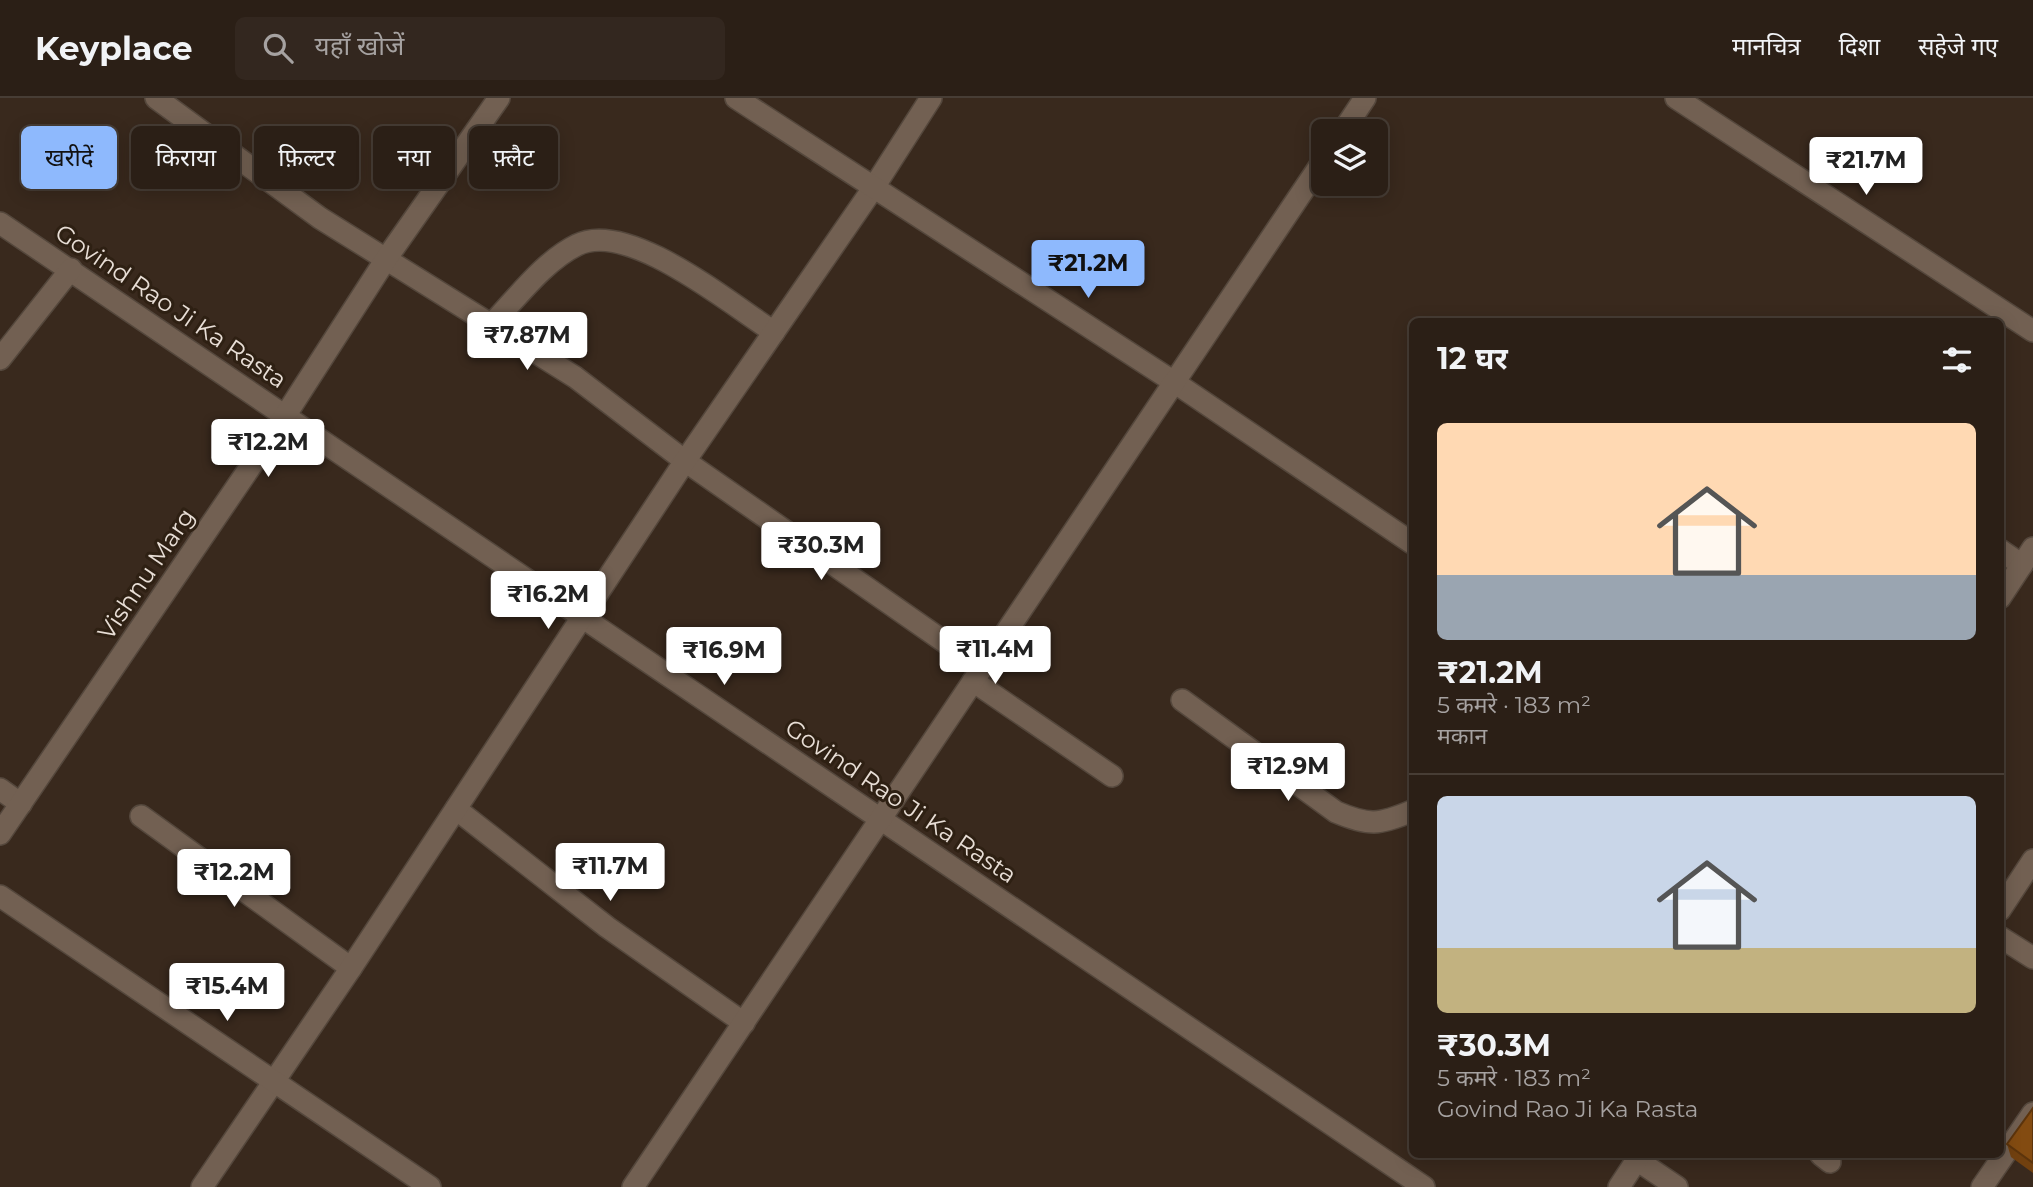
<!DOCTYPE html>
<html lang="hi">
<head>
<meta charset="utf-8">
<style>
	:root { --surface:#2b1f16; --page:#33271f; --text:#f1f3f6; --muted:#a6a2a1; --line:#473d35; --accent:#8eb9fd }
	body { margin:0; font-family:Montserrat,"Noto Sans Devanagari",sans-serif; background:var(--page); color:var(--text); height:100vh; display:flex; flex-direction:column; font-size:26px; white-space:nowrap }
	* { box-sizing:border-box; margin:0 }
	p { font-size:23px; color:var(--muted) }
	.icon { flex:none; width:38px; height:38px; fill:none; stroke:currentColor; stroke-width:2; stroke-linecap:round; stroke-linejoin:round }
	.map { position:relative; flex:1; overflow:hidden }
	.details { position:absolute; left:1409px; top:220px; width:595px; height:840px; display:flex; flex-direction:column; background:var(--surface); border-radius:10px; box-shadow:0 4px 18px #0003,0 0 0 2px var(--line) }
	.details>* { flex:none }
	.hud { position:absolute; left:21px; top:28px; width:665px; height:63px; display:flex; gap:14px }
	.controls { position:absolute; left:1311px; top:21px; display:grid; gap:14px }
	.controls a { display:grid; place-items:center; width:77px; height:77px; border-radius:10px; background:var(--surface); box-shadow:0 4px 18px #0003,0 0 0 2px var(--line); font-size:35px }
	.price { position:absolute; translate:-50% -60px; padding:0 16px; border-radius:7px; background:#fff; color:#222; font-size:23px; line-height:46px; filter:drop-shadow(0 2px 4px #0008) }
	.price::after { content:''; position:absolute; left:50%; top:42px; width:21px; height:16px; margin-left:-10px; background:inherit; clip-path:polygon(0 0,100% 0,50% 100%) }
	.price.current { background:var(--accent); color:#111 }
	ul { padding:0; list-style:none }
	li { display:grid; align-content:center; gap:14px; height:371px; padding:0 28px }
	li+li { border-top:2px solid var(--line) }
	li span { display:grid; place-items:center; height:217px; border-radius:10px; color:#555 }
	li>.icon { margin-inline-start:auto }
	span .icon { width:126px; height:126px; fill:#fffc; stroke-width:1 }
	li b { font-size:30px }
	h2 { display:flex; justify-content:space-between; align-items:center; height:84px; padding:0 28px; font-size:30px }
	.chip { padding:0 24px; border-radius:10px; background:var(--surface); box-shadow:0 4px 18px #0003,0 0 0 2px var(--line); font-size:24px; line-height:63px }
	.chip.current { background:var(--accent); color:#111 }
	header { display:flex; align-items:center; gap:42px; box-sizing:border-box; height:98px; padding:0 35px; background:var(--surface); border-bottom:2px solid var(--line) }
	header strong { font-size:33px }
	nav { display:flex; gap:38px; margin-inline-start:auto; font-size:24px }
	.search { width:490px; height:63px; background:var(--page); display:flex; align-items:center; gap:18px; box-sizing:border-box; padding:0 24px; border-radius:10px; color:var(--muted); font-size:26px }
	.map>svg:first-child { display:block }
</style>
</head>
<body>
<header>
<strong>Keyplace</strong>
<div class="search"><svg class="icon" aria-label="search" viewBox="0 0 24 24"><circle cx="10" cy="10" r="6"/><path d="M15 15l6 6"/></svg>यहाँ खोजें</div>
<nav><a>मानचित्र</a><a>दिशा</a><a>सहेजे गए</a></nav>
</header>
<div class="map">
<svg width="2033" height="1089" viewBox="0 0 2033 1089">
	<rect width="100%" height="100%" fill="#39291d"/>
	<g fill="none" stroke-linecap="round" stroke-linejoin="round">
		<defs>
			<g id="street">
				<polyline points="156,0 320,120 575,279 685,363 982,570"/>
				<polyline points="1676,0 2033,233"/>
				<polyline points="0,125 1424,1089"/>
				<path d="M491 227C516 201 544 163 577 147 628 121 730 206 774 234"/>
				<polyline points="0,261 71,171"/>
				<polyline points="2000,452 2022,467"/>
				<polyline points="2000,500 2033,450"/>
				<polyline points="973,583 1112,678"/>
				<path d="M1182 602 1336 714C1369 728 1379 727 1412 713"/>
				<polyline points="0,691 21,706"/>
				<polyline points="456,711 607,829 744,925"/>
				<polyline points="141,718 351,870"/>
				<polyline points="0,736 285,318 386,161 499,0"/>
				<polyline points="2000,812 2033,762"/>
				<polyline points="1821,1057 1830,1064"/>
				<polyline points="1637,1062 1677,1089"/>
				<polyline points="202,1089 351,870 685,363 874,89 931,0"/>
				<polyline points="1619,1089 1640,1057"/>
				<polyline points="1982,1089 2033,1015"/>
			</g>
			<g id="secondary">
				<polyline points="736,0 1174,284 1412,445"/>
				<polyline points="1343,33 1365,0"/>
				<polyline points="0,798 430,1089"/>
				<polyline points="2000,839 2033,860"/>
				<polyline points="633,1089 1323,63"/>
			</g>
		</defs>
		<!-- street casing -->
		<use href="#street" stroke="#54473c" stroke-width="24"/>
		<!-- secondary casing -->
		<use href="#secondary" stroke="#54473c" stroke-width="24"/>
		<!-- street -->
		<use href="#street" stroke="#726052" stroke-width="21"/>
		<!-- secondary -->
		<use href="#secondary" stroke="#726052" stroke-width="21"/>
	</g>
	<!-- wall -->
	<polygon fill="#71400f" points="2033,1010 2033,1075 2011,1059 2007,1046"/>
	<!-- building -->
	<polygon fill="#834b11" stroke="#5c340c" stroke-width="2" points="2033,1010 2033,1065 2007,1046"/>
	<g text-anchor="middle" dominant-baseline="central" stroke-width="6" stroke-linejoin="round" paint-order="stroke">
		<!-- street labels -->
		<g font-size="24" fill="#e8ded6" stroke="#2e2013">
			<text transform="translate(171 208) rotate(34)">Govind Rao Ji Ka Rasta</text>
			<text transform="translate(146 476) rotate(-56)">Vishnu Marg</text>
			<text transform="translate(901 703) rotate(34)">Govind Rao Ji Ka Rasta</text>
		</g>
	</g>
</svg>
<div class="controls">
<a><svg class="icon" aria-label="layers" viewBox="0 0 24 24"><path d="M12 4l9 5-9 5-9-5zM3 14l9 5 9-5"/></svg></a>
</div>
<b class="price" style="left:1866px;top:99px">₹21.7M</b>
<b class="price current" style="left:1088px;top:202px">₹21.2M</b>
<b class="price" style="left:527px;top:274px">₹7.87M</b>
<b class="price" style="left:268px;top:381px">₹12.2M</b>
<b class="price" style="left:821px;top:484px">₹30.3M</b>
<b class="price" style="left:548px;top:533px">₹16.2M</b>
<b class="price" style="left:995px;top:588px">₹11.4M</b>
<b class="price" style="left:724px;top:589px">₹16.9M</b>
<b class="price" style="left:1288px;top:705px">₹12.9M</b>
<b class="price" style="left:610px;top:805px">₹11.7M</b>
<b class="price" style="left:234px;top:811px">₹12.2M</b>
<b class="price" style="left:227px;top:925px">₹15.4M</b>
<div class="hud">
<a class="chip current">खरीदें</a>
<a class="chip">किराया</a>
<a class="chip">फ़िल्टर</a>
<a class="chip">नया</a>
<a class="chip">फ़्लैट</a>
</div>
<section class="details">
<h2>12 घर<svg class="icon" aria-label="filters" viewBox="0 0 24 24"><path d="M4 7h16M4 17h16"/><circle cx="9" cy="7" r="2"/><circle cx="15" cy="17" r="2"/></svg></h2>
<ul>
<li><span style="background:linear-gradient(#ffd9b3 70%,#9aa5b1 0)"><svg class="icon" aria-label="home" viewBox="0 0 24 24"><path d="M3 11l9-7 9 7M6 9v11h12V9"/></svg></span><div><b>₹21.2M</b><p>5 कमरे · 183 m²</p><p>मकान</p></div></li>
<li><span style="background:linear-gradient(#c9d6e8 70%,#c2b280 0)"><svg class="icon" aria-label="home" viewBox="0 0 24 24"><path d="M3 11l9-7 9 7M6 9v11h12V9"/></svg></span><div><b>₹30.3M</b><p>5 कमरे · 183 m²</p><p>Govind Rao Ji Ka Rasta</p></div></li>
</ul>
</section>
</div>
</body>
</html>
